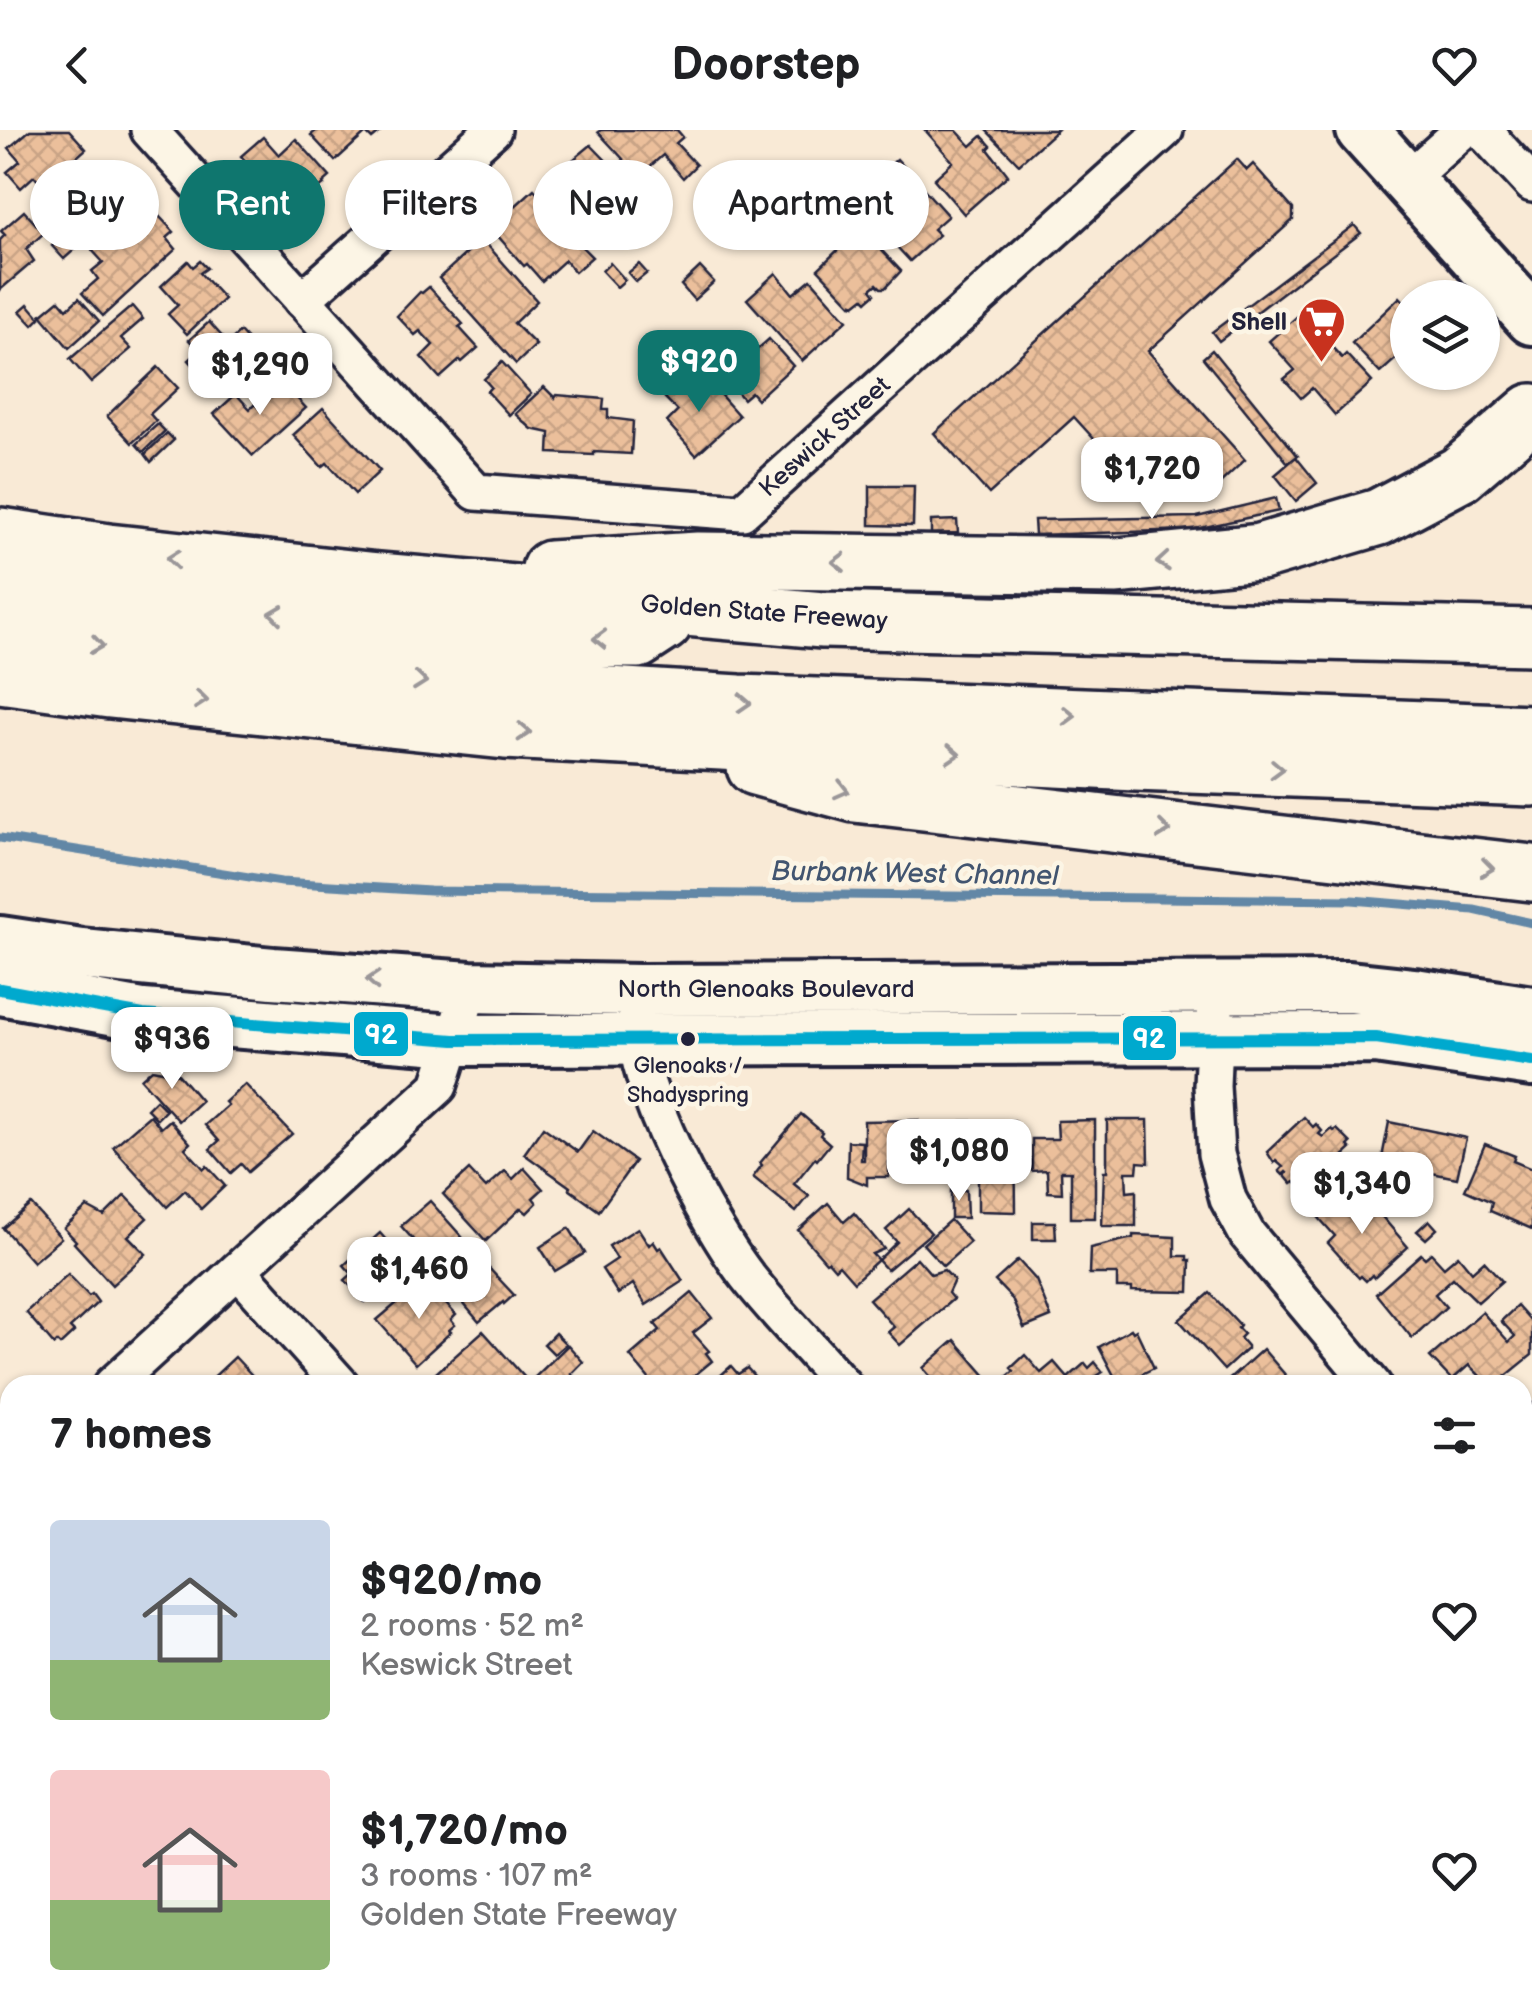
<!DOCTYPE html>
<html lang="en">
<head>
<meta charset="utf-8">
<style>
	:root { --surface:#fff; --page:#f2f2f2; --text:#202124; --muted:#757577; --accent:#0f766e }
	body { margin:0; font-family:"Balsamiq Sans",sans-serif; background:var(--page); color:var(--text); height:100vh; display:flex; flex-direction:column; font-size:38px; white-space:nowrap }
	* { box-sizing:border-box; margin:0 }
	p { font-size:32px; color:var(--muted) }
	.icon { flex:none; width:55px; height:55px; fill:none; stroke:currentColor; stroke-width:2; stroke-linecap:round; stroke-linejoin:round }
	.map { position:relative; flex:1; overflow:hidden }
	.details { position:absolute; left:0px; top:1245px; width:1532px; height:642px; display:flex; flex-direction:column; background:var(--surface); border-radius:30px 30px 0 0; box-shadow:0 2px 8px #0004 }
	.details>* { flex:none }
	.hud { position:absolute; left:30px; top:30px; width:1000px; height:90px; display:flex; gap:20px }
	.buttons { position:absolute; left:1390px; top:150px; display:grid; gap:20px }
	.buttons a { display:grid; place-items:center; width:110px; height:110px; border-radius:50%; background:var(--surface); box-shadow:0 2px 8px #0004; font-size:50px }
	.price { position:absolute; translate:-50% -85px; padding:0 22px; border-radius:20px; background:#fff; color:#222; font-size:32px; line-height:65px; filter:drop-shadow(0 2px 5px #0008) }
	.price::after { content:''; position:absolute; left:50%; top:60px; width:30px; height:22px; margin-left:-15px; background:inherit; clip-path:polygon(0 0,100% 0,50% 100%) }
	.price.on { background:var(--accent); color:#fff }
	ul { padding:0; list-style:none }
	li { display:flex; align-items:center; gap:30px; height:250px; padding:0 50px }
	li span { display:grid; place-items:center; flex:none; width:280px; height:200px; border-radius:10px; color:#555 }
	li>.icon { margin-inline-start:auto }
	span .icon { width:120px; height:120px; fill:#fffc; stroke-width:1 }
	li b { font-size:42px }
	h2 { display:flex; justify-content:space-between; align-items:center; height:120px; padding:0 50px; font-size:42px }
	.tag { padding:0 35px; border-radius:45px; background:var(--surface); box-shadow:0 2px 8px #0004; font-size:35px; line-height:90px }
	.tag.on { background:var(--accent); color:#fff }
	header { display:flex; justify-content:space-between; align-items:center; height:130px; padding:0 50px; background:var(--surface); font-size:45px; font-weight:700 }
	.map>svg:first-child { display:block }
</style>
</head>
<body>
<header><svg class="icon" aria-label="back" viewBox="0 0 24 24"><path d="M15 5l-7 7 7 7"/></svg>Doorstep<svg class="icon" aria-label="heart" viewBox="0 0 24 24"><path d="M12 20l-8-8c-3-5 5-10 8-4 3-6 11-1 8 4z"/></svg></header>
<div class="map">
<svg width="1532" height="1886" viewBox="0 0 1532 1886">
	<defs>
		<pattern id="building-cross-hatch" width="8" height="8" patternUnits="userSpaceOnUse" patternTransform="scale(2.5)"><rect width="8" height="8" fill="#ebbf9b"/><path d="M0 0l8 8M0 8l8-8" fill="none" stroke="#c9a486"/></pattern>
	</defs>
	<rect width="100%" height="100%" fill="#f9ead6"/>
	<filter id="ink" filterUnits="userSpaceOnUse"><feTurbulence type="fractalNoise" baseFrequency=".01" numOctaves="2"/><feDisplacementMap in="SourceGraphic" scale="20" xChannelSelector="R" yChannelSelector="G"/><feConvolveMatrix kernelMatrix="1 2 1 2 8 2 1 2 1" color-interpolation-filters="sRGB"/></filter>
	<g filter="url(#ink)">
		<g fill="none" stroke-linecap="round" stroke-linejoin="round">
			<!-- stream -->
			<polyline stroke="#6287a6" stroke-width="9" points="0,708 281,752 430,761 1352,770 1474,780 1532,793"/>
		</g>
		<!-- building -->
		<g fill="url(#building-cross-hatch)" stroke="#22223b" stroke-width="2.5">
			<polygon points="30,0 69,0 86,19 43,57 34,46 21,58 7,42 20,31 9,18"/>
			<polygon points="317,0 383,0 372,9 366,3 335,31 311,5"/>
			<polygon points="601,0 677,0 683,7 676,13 696,35 683,48 663,25 639,46 598,2"/>
			<polygon points="925,0 956,0 971,16 982,6 991,16 988,19 1008,45 964,84 934,49 953,32"/>
			<polygon points="986,0 1057,0 1019,34"/>
			<polygon points="263,7 279,25 296,9 330,47 323,53 324,55 298,75 280,55 285,51 272,36 260,47 241,26"/>
			<polygon points="591,15 620,45 587,76 598,86 601,83 616,99 599,114 562,73 564,71 546,52"/>
			<polygon points="897,29 948,86 933,99 939,105 910,131 863,80 891,55 880,44"/>
			<polygon points="1237,29 1247,40 1253,34 1293,79 1293,90 1148,221 1245,330 1218,355 1190,325 1145,365 1074,287 989,364 934,303"/>
			<polygon points="101,34 125,62 104,80 110,88 64,129 52,116 62,108 50,94 62,83 55,75 68,64 65,60 71,55 74,58"/>
			<polygon points="855,53 863,63 852,72 844,63"/>
			<polygon points="534,59 585,113 581,116 592,127 575,142 565,130 542,151 527,134 524,136 491,98"/>
			<polygon points="840,76 901,141 885,158 881,158 877,154 871,159 875,164 867,171 864,168 855,175 853,173 852,175 818,139 842,116 822,93"/>
			<polygon points="138,78 148,90 156,83 174,102 167,108 176,119 103,186 82,163 98,149 92,141 103,132 92,120 113,101 123,113 129,108 118,96"/>
			<polygon points="24,81 44,103 26,119 34,131 0,160 0,110 5,105 1,101"/>
			<polygon points="762,95 769,102 758,111 752,104"/>
			<polygon points="1354,95 1361,103 1219,211 1212,202"/>
			<polygon points="482,109 537,171 514,193 536,215 516,234 439,148"/>
			<polygon points="188,131 193,137 200,131 207,138 200,143 224,169 187,204 168,184 178,175 161,156"/>
			<polygon points="610,133 625,150 617,157 602,141"/>
			<polygon points="639,134 647,143 636,152 628,143"/>
			<polygon points="700,137 714,152 694,170 681,155"/>
			<polygon points="776,143 793,164 811,149 847,190 802,231 747,169"/>
			<polygon points="429,157 463,194 459,197 478,218 462,232 460,230 440,248 421,227 433,215 420,201 415,205 397,186 420,162 422,163"/>
			<polygon points="1400,167 1408,176 1408,218 1380,243 1352,213"/>
			<polygon points="79,168 99,191 69,218 41,185 59,170 67,179"/>
			<polygon points="28,174 40,188 33,195 20,181"/>
			<polygon points="132,176 143,189 121,208 131,219 91,253 70,229"/>
			<polygon points="1301,183 1342,228 1346,224 1372,252 1335,285 1312,258 1301,268 1284,249 1295,240 1269,211"/>
			<polygon points="209,192 228,213 240,202 260,224 217,263 206,250 204,252 199,246 201,244 189,230 199,221 189,210"/>
			<polygon points="769,209 793,236 757,269 751,262 743,269 715,235 730,222 741,234"/>
			<polygon points="1212,220 1298,326 1288,333 1203,228"/>
			<polygon points="502,232 531,264 509,285 487,261 491,257 484,249"/>
			<polygon points="158,237 178,258 150,284 156,291 132,313 107,286"/>
			<polygon points="685,249 698,263 708,251 739,286 696,325 667,292 678,281 665,268"/>
			<polygon points="284,254 294,262 294,265 306,278 253,326 214,284 236,264 250,279 255,274 258,277"/>
			<polygon points="544,257 555,268 557,265 604,269 603,280 608,280 608,288 633,291 631,324 594,322 594,325 549,323 550,303 532,299 515,284"/>
			<polygon points="323,278 380,341 355,364 327,333 322,337 293,305"/>
			<polygon points="158,294 165,301 143,322 136,314"/>
			<polygon points="167,303 174,310 151,332 145,324"/>
			<polygon points="1296,327 1317,353 1296,371 1275,345"/>
			<polygon points="870,356 914,356 913,396 870,395"/>
			<polygon points="1276,368 1279,381 1191,400 1035,405 1034,390 1197,387"/>
			<polygon points="957,390 958,403 931,404 931,391"/>
			<polygon points="152,939 178,944 201,971 179,991 141,949"/>
			<polygon points="245,954 292,1004 248,1042 241,1034 231,1043 210,1019 219,1011 205,995 228,975 225,972"/>
			<polygon points="156,970 166,980 157,989 147,979"/>
			<polygon points="801,984 822,1002 820,1005 830,1014 817,1030 815,1028 794,1054 809,1066 796,1082 753,1047 762,1035 760,1033"/>
			<polygon points="150,985 161,998 170,990 190,1013 185,1018 204,1039 207,1036 225,1056 201,1079 185,1060 167,1077 113,1017"/>
			<polygon points="1304,987 1313,997 1316,994 1322,1001 1319,1004 1323,1007 1332,999 1334,1001 1337,999 1351,1013 1348,1016 1351,1019 1329,1039 1322,1031 1297,1054 1295,1052 1292,1054 1285,1046 1287,1043 1286,1042 1283,1045 1279,1041 1283,1037 1276,1031 1274,1033 1267,1022"/>
			<polygon points="918,990 918,1001 947,1001 947,1031 889,1032 889,1047 867,1047 867,1055 847,1047 848,1011 862,1012 861,1030 864,1030 864,991"/>
			<polygon points="1095,990 1095,1088 1071,1088 1071,1041 1061,1041 1062,1063 1048,1062 1047,1040 1032,1041 1032,1009 1058,1009 1057,991"/>
			<polygon points="1107,990 1148,990 1149,1033 1138,1032 1137,1042 1126,1042 1127,1062 1136,1061 1136,1096 1102,1096 1104,1041 1107,1041"/>
			<polygon points="962,991 1015,991 1016,1082 978,1081 978,1044 963,1044"/>
			<polygon points="1389,992 1466,1008 1457,1048 1381,1033"/>
			<polygon points="543,997 578,1022 593,1001 635,1031 599,1081 569,1059 570,1057 524,1024"/>
			<polygon points="1485,1014 1515,1026 1513,1031 1532,1039 1532,1075 1530,1080 1532,1081 1532,1099 1490,1081 1492,1072 1465,1060"/>
			<polygon points="524,1038 543,1059 533,1068 537,1073 527,1083 521,1078 486,1111 443,1064 469,1040 486,1058 505,1041 513,1049"/>
			<polygon points="1348,1046 1355,1054 1343,1065 1336,1056"/>
			<polygon points="951,1060 966,1060 967,1088 951,1088"/>
			<polygon points="1360,1061 1408,1117 1374,1148 1372,1145 1366,1151 1361,1146 1359,1148 1328,1113 1335,1106 1319,1088 1344,1067 1348,1072"/>
			<polygon points="125,1065 147,1088 128,1106 146,1124 112,1155 74,1113 76,1111 64,1098 87,1077 104,1086"/>
			<polygon points="430,1071 462,1107 433,1132 401,1096"/>
			<polygon points="828,1073 844,1092 854,1083 884,1119 872,1124 878,1130 854,1152 839,1135 835,1139 828,1131 826,1132 798,1100"/>
			<polygon points="31,1074 61,1108 33,1132 3,1098"/>
			<polygon points="909,1079 931,1103 887,1140 878,1130 897,1112 886,1100"/>
			<polygon points="950,1090 970,1112 943,1136 923,1114"/>
			<polygon points="1429,1090 1437,1099 1426,1109 1417,1101"/>
			<polygon points="1033,1092 1055,1092 1056,1109 1033,1109"/>
			<polygon points="569,1098 585,1123 555,1141 540,1117"/>
			<polygon points="638,1098 649,1115 653,1111 658,1119 661,1117 683,1151 646,1175 633,1154 618,1164 602,1139 617,1129 609,1116"/>
			<polygon points="380,1103 408,1135 365,1172 345,1150 352,1144 344,1135"/>
			<polygon points="1133,1105 1175,1107 1175,1126 1187,1126 1187,1130 1190,1130 1189,1162 1132,1161 1132,1158 1117,1158 1117,1144 1089,1144 1090,1118 1133,1108"/>
			<polygon points="1431,1123 1444,1137 1458,1125 1472,1142 1484,1131 1502,1151 1478,1172 1453,1148 1435,1164 1446,1177 1412,1208 1376,1164 1421,1124 1425,1128"/>
			<polygon points="917,1128 931,1144 944,1140 954,1150 948,1163 953,1169 900,1215 888,1202 894,1197 869,1169"/>
			<polygon points="1018,1130 1036,1150 1051,1187 1024,1198 1012,1169 995,1151"/>
			<polygon points="485,1134 514,1165 504,1174 503,1172 479,1192 454,1162"/>
			<polygon points="68,1144 89,1166 92,1164 98,1172 70,1198 74,1202 60,1215 57,1212 54,1215 26,1182"/>
			<polygon points="424,1150 456,1185 451,1190 455,1195 449,1200 451,1202 416,1234 377,1190"/>
			<polygon points="692,1163 712,1188 693,1203 709,1221 706,1223 712,1231 683,1255 650,1255 647,1252 650,1250 630,1226 660,1200 655,1194"/>
			<polygon points="1210,1163 1240,1195 1238,1198 1244,1204 1240,1208 1247,1216 1247,1219 1224,1240 1179,1190"/>
			<polygon points="1517,1176 1532,1193 1532,1225 1495,1255 1489,1255 1469,1235 1452,1250 1430,1227 1482,1182 1509,1212 1515,1206 1501,1191"/>
			<polygon points="1131,1199 1133,1202 1136,1200 1154,1238 1119,1255 1099,1217"/>
			<polygon points="483,1201 526,1249 520,1255 431,1255 427,1251"/>
			<polygon points="555,1203 566,1214 554,1224 544,1214"/>
			<polygon points="955,1210 986,1246 976,1255 938,1255 923,1238"/>
			<polygon points="568,1215 583,1232 571,1244 575,1248 567,1255 539,1255 533,1249"/>
			<polygon points="1263,1219 1294,1255 1223,1255"/>
			<polygon points="1025,1225 1041,1243 1054,1232 1068,1248 1085,1233 1089,1238 1095,1232 1103,1242 1097,1246 1102,1251 1097,1255 1042,1255 1038,1250 1033,1255 997,1255 1014,1241 1011,1238"/>
			<polygon points="235,1227 261,1255 205,1255"/>
			<polygon points="731,1236 738,1244 747,1238 762,1255 710,1255"/>
			<polygon points="1522,1262 1532,1273 1532,1334 1522,1324"/>
			<polygon points="10,1429 10,1480 0,1446 0,1432"/>
			<polygon points="1522,1513 1532,1519 1530,1521 1532,1523 1532,1587 1522,1580"/>
			<polygon points="298,1878 374,1878 381,1886 305,1886"/>
			<polygon points="425,1878 490,1878 497,1886 432,1886"/>
			<polygon points="1292,1878 1320,1878 1315,1886 1299,1886 1290,1881"/>
			<polygon points="1336,1878 1402,1878 1399,1886 1333,1886"/>
		</g>
		<g fill="none" stroke-linecap="round" stroke-linejoin="round">
			<defs>
				<g id="street">
					<polyline points="149,0 476,362 742,382 1165,0"/>
					<polyline points="1482,0 1532,54"/>
					<polyline points="1407,50 1463,0"/>
					<polyline points="302,170 493,0"/>
					<polyline points="1215,885 1212,956 1216,1024 1228,1069 1247,1104 1373,1255"/>
					<path d="M636 891C630 951 709 1097 747 1146 777 1184 812 1219 843 1255"/>
					<polyline points="238,1140 341,1255"/>
					<polyline points="112,1255 439,956 470,857"/>
					<polyline points="1522,1422 1532,1428"/>
					<polyline points="1522,1838 1532,1838"/>
					<polyline points="0,1877 1,1886"/>
					<polyline points="844,1886 851,1878"/>
				</g>
				<g id="secondary">
					<polyline points="1362,0 1532,189"/>
					<polyline points="0,812 81,824 273,843 470,857 639,860 1349,857 1414,864 1532,882"/>
					<polyline points="0,859 143,885 454,910 1376,908 1532,931"/>
				</g>
				<g id="highway">
					<polyline points="0,406 108,422 369,450 823,490 1532,507"/>
					<polyline points="550,439 698,430 1117,436 1260,422 1379,387 1460,344 1532,282"/>
					<polyline points="0,448 319,490 547,509 638,510 664,493"/>
					<polyline points="0,502 203,529 481,557 739,573 1532,603"/>
					<polyline points="0,545 110,560 505,601 1136,633 1532,648"/>
					<polyline points="755,637 855,664 1532,743"/>
				</g>
			</defs>
			<!-- street casing -->
			<use href="#street" stroke="#22223b" stroke-width="42"/>
			<!-- secondary casing -->
			<use href="#secondary" stroke="#22223b" stroke-width="58"/>
			<!-- highway casing -->
			<use href="#highway" stroke="#22223b" stroke-width="62"/>
			<!-- street -->
			<use href="#street" stroke="#fcf5e5" stroke-width="35"/>
			<!-- secondary -->
			<use href="#secondary" stroke="#fcf5e5" stroke-width="50"/>
			<!-- highway -->
			<use href="#highway" stroke="#fcf5e5" stroke-width="55"/>
			<defs>
				<polyline id="bus-1" points="0,859 143,885 454,910 1376,908 1532,931"/>
			</defs>
			<!-- bus-1 casing -->
			<use href="#bus-1" stroke="#fcf5e5" stroke-width="20"/>
			<!-- bus-1 -->
			<use href="#bus-1" stroke="#00a9ce" stroke-width="12"/>
		</g>
		<!-- one-way arrows -->
		<defs><path id="oneway-chevron" d="M-2-3.5L2.5 0L-2 3.5" fill="none" stroke-width="1.6" stroke-linecap="round" stroke-linejoin="round" transform="scale(2.5)"/></defs>
		<g stroke="#9a9698">
			<use href="#oneway-chevron" transform="translate(173 429) rotate(-174)"/>
			<use href="#oneway-chevron" transform="translate(839 432) rotate(-179)"/>
			<use href="#oneway-chevron" transform="translate(1163 432) rotate(175)"/>
			<use href="#oneway-chevron" transform="translate(276 484) rotate(-172)"/>
			<use href="#oneway-chevron" transform="translate(600 509) rotate(-179)"/>
			<use href="#oneway-chevron" transform="translate(97 515) rotate(8)"/>
			<use href="#oneway-chevron" transform="translate(420 551) rotate(6)"/>
			<use href="#oneway-chevron" transform="translate(201 570) rotate(6)"/>
			<use href="#oneway-chevron" transform="translate(744 573) rotate(3)"/>
			<use href="#oneway-chevron" transform="translate(1069 586) rotate(2)"/>
			<use href="#oneway-chevron" transform="translate(524 602) rotate(3)"/>
			<use href="#oneway-chevron" transform="translate(953 624) rotate(3)"/>
			<use href="#oneway-chevron" transform="translate(1277 639) rotate(2)"/>
			<use href="#oneway-chevron" transform="translate(842 660) rotate(14)"/>
			<use href="#oneway-chevron" transform="translate(1164 700) rotate(7)"/>
			<use href="#oneway-chevron" transform="translate(1487 738) rotate(7)"/>
			<use href="#oneway-chevron" transform="translate(373 850) rotate(-176)"/>
		</g>
	</g>
	<!-- icons -->
	<defs>
		<symbol id="supermarket-pin" viewBox="-11 -11 22 30"><path d="M0 17L-7.5 6A9.5 9.5 0 1 1 7.5 6Z" fill="#c8321e" stroke="#fcf5e5"/><path d="M-6-5.5h2.5l.6 2H6L4.5 2H-2.5L-4.4-4H-6ZM-1.5 3.2a1.3 1.3 0 1 0 .1 0ZM3 3.2a1.3 1.3 0 1 0 .1 0Z" fill="#fff"/></symbol>
	</defs>
	<g fill-rule="evenodd">
		<use href="#supermarket-pin" x="1294" y="164" width="55" height="75"/>
	</g>
	<!-- markers -->
	<circle fill="#22223b" stroke="#fcf5e5" stroke-width="4" cx="688" cy="909" r="9"/>
	<g text-anchor="middle" dominant-baseline="central" stroke-width="9" stroke-linejoin="round" paint-order="stroke">
		<!-- bus labels -->
		<g font-size="22" fill="#22223b" stroke="#fcf5e5">
			<text x="688" y="936">Glenoaks /<tspan x="688" dy="29">Shadyspring</tspan></text>
		</g>
		<!-- poi labels -->
		<g font-size="25" font-weight="bold" fill="#22223b" stroke="#fcf5e5" text-anchor="end">
			<text x="1287" y="192">Shell</text>
		</g>
		<!-- street labels -->
		<g font-size="25" fill="#22223b" stroke="#fcf5e5">
			<text transform="translate(825 307) rotate(-42)">Keswick Street</text>
			<text transform="translate(764 483) rotate(4)">Golden State Freeway</text>
			<text x="766" y="859">North Glenoaks Boulevard</text>
		</g>
		<!-- water labels -->
		<g font-size="28" font-style="italic" fill="#425570" stroke="#fcf5e5">
			<text transform="translate(915 744) rotate(1)">Burbank West Channel</text>
		</g>
	</g>
	<g stroke="#fcf5e5" stroke-width="4">
		<rect x="352" y="880" width="58" height="48" rx="10" fill="#00a9ce"/>
		<rect x="1121" y="884" width="57" height="48" rx="10" fill="#00a9ce"/>
	</g>
	<g font-size="28" text-anchor="middle" font-weight="bold" fill="#fff">
		<text x="381" y="914">92</text>
		<text x="1149" y="918">92</text>
	</g>
</svg>
<div class="buttons">
<a><svg class="icon" aria-label="layers" viewBox="0 0 24 24"><path d="M12 4l9 5-9 5-9-5zM3 14l9 5 9-5"/></svg></a>
</div>
<b class="price on" style="left:699px;top:285px">$920</b>
<b class="price" style="left:260px;top:288px">$1,290</b>
<b class="price" style="left:1152px;top:392px">$1,720</b>
<b class="price" style="left:172px;top:962px">$936</b>
<b class="price" style="left:959px;top:1074px">$1,080</b>
<b class="price" style="left:1362px;top:1107px">$1,340</b>
<b class="price" style="left:419px;top:1192px">$1,460</b>
<div class="hud">
<a class="tag">Buy</a>
<a class="tag on">Rent</a>
<a class="tag">Filters</a>
<a class="tag">New</a>
<a class="tag">Apartment</a>
</div>
<section class="details">
<h2>7 homes<svg class="icon" aria-label="filters" viewBox="0 0 24 24"><path d="M4 7h16M4 17h16"/><circle cx="9" cy="7" r="2"/><circle cx="15" cy="17" r="2"/></svg></h2>
<ul>
<li><span style="background:linear-gradient(#c9d6e8 70%,#8fb573 0)"><svg class="icon" aria-label="home" viewBox="0 0 24 24"><path d="M3 11l9-7 9 7M6 9v11h12V9"/></svg></span><div><b>$920/mo</b><p>2 rooms · 52 m²</p><p>Keswick Street</p></div><svg class="icon" aria-label="heart" viewBox="0 0 24 24"><path d="M12 20l-8-8c-3-5 5-10 8-4 3-6 11-1 8 4z"/></svg></li>
<li><span style="background:linear-gradient(#f6c9c9 65%,#8fb573 0)"><svg class="icon" aria-label="home" viewBox="0 0 24 24"><path d="M3 11l9-7 9 7M6 9v11h12V9"/></svg></span><div><b>$1,720/mo</b><p>3 rooms · 107 m²</p><p>Golden State Freeway</p></div><svg class="icon" aria-label="heart" viewBox="0 0 24 24"><path d="M12 20l-8-8c-3-5 5-10 8-4 3-6 11-1 8 4z"/></svg></li>
</ul>
</section>
</div>
</body>
</html>
